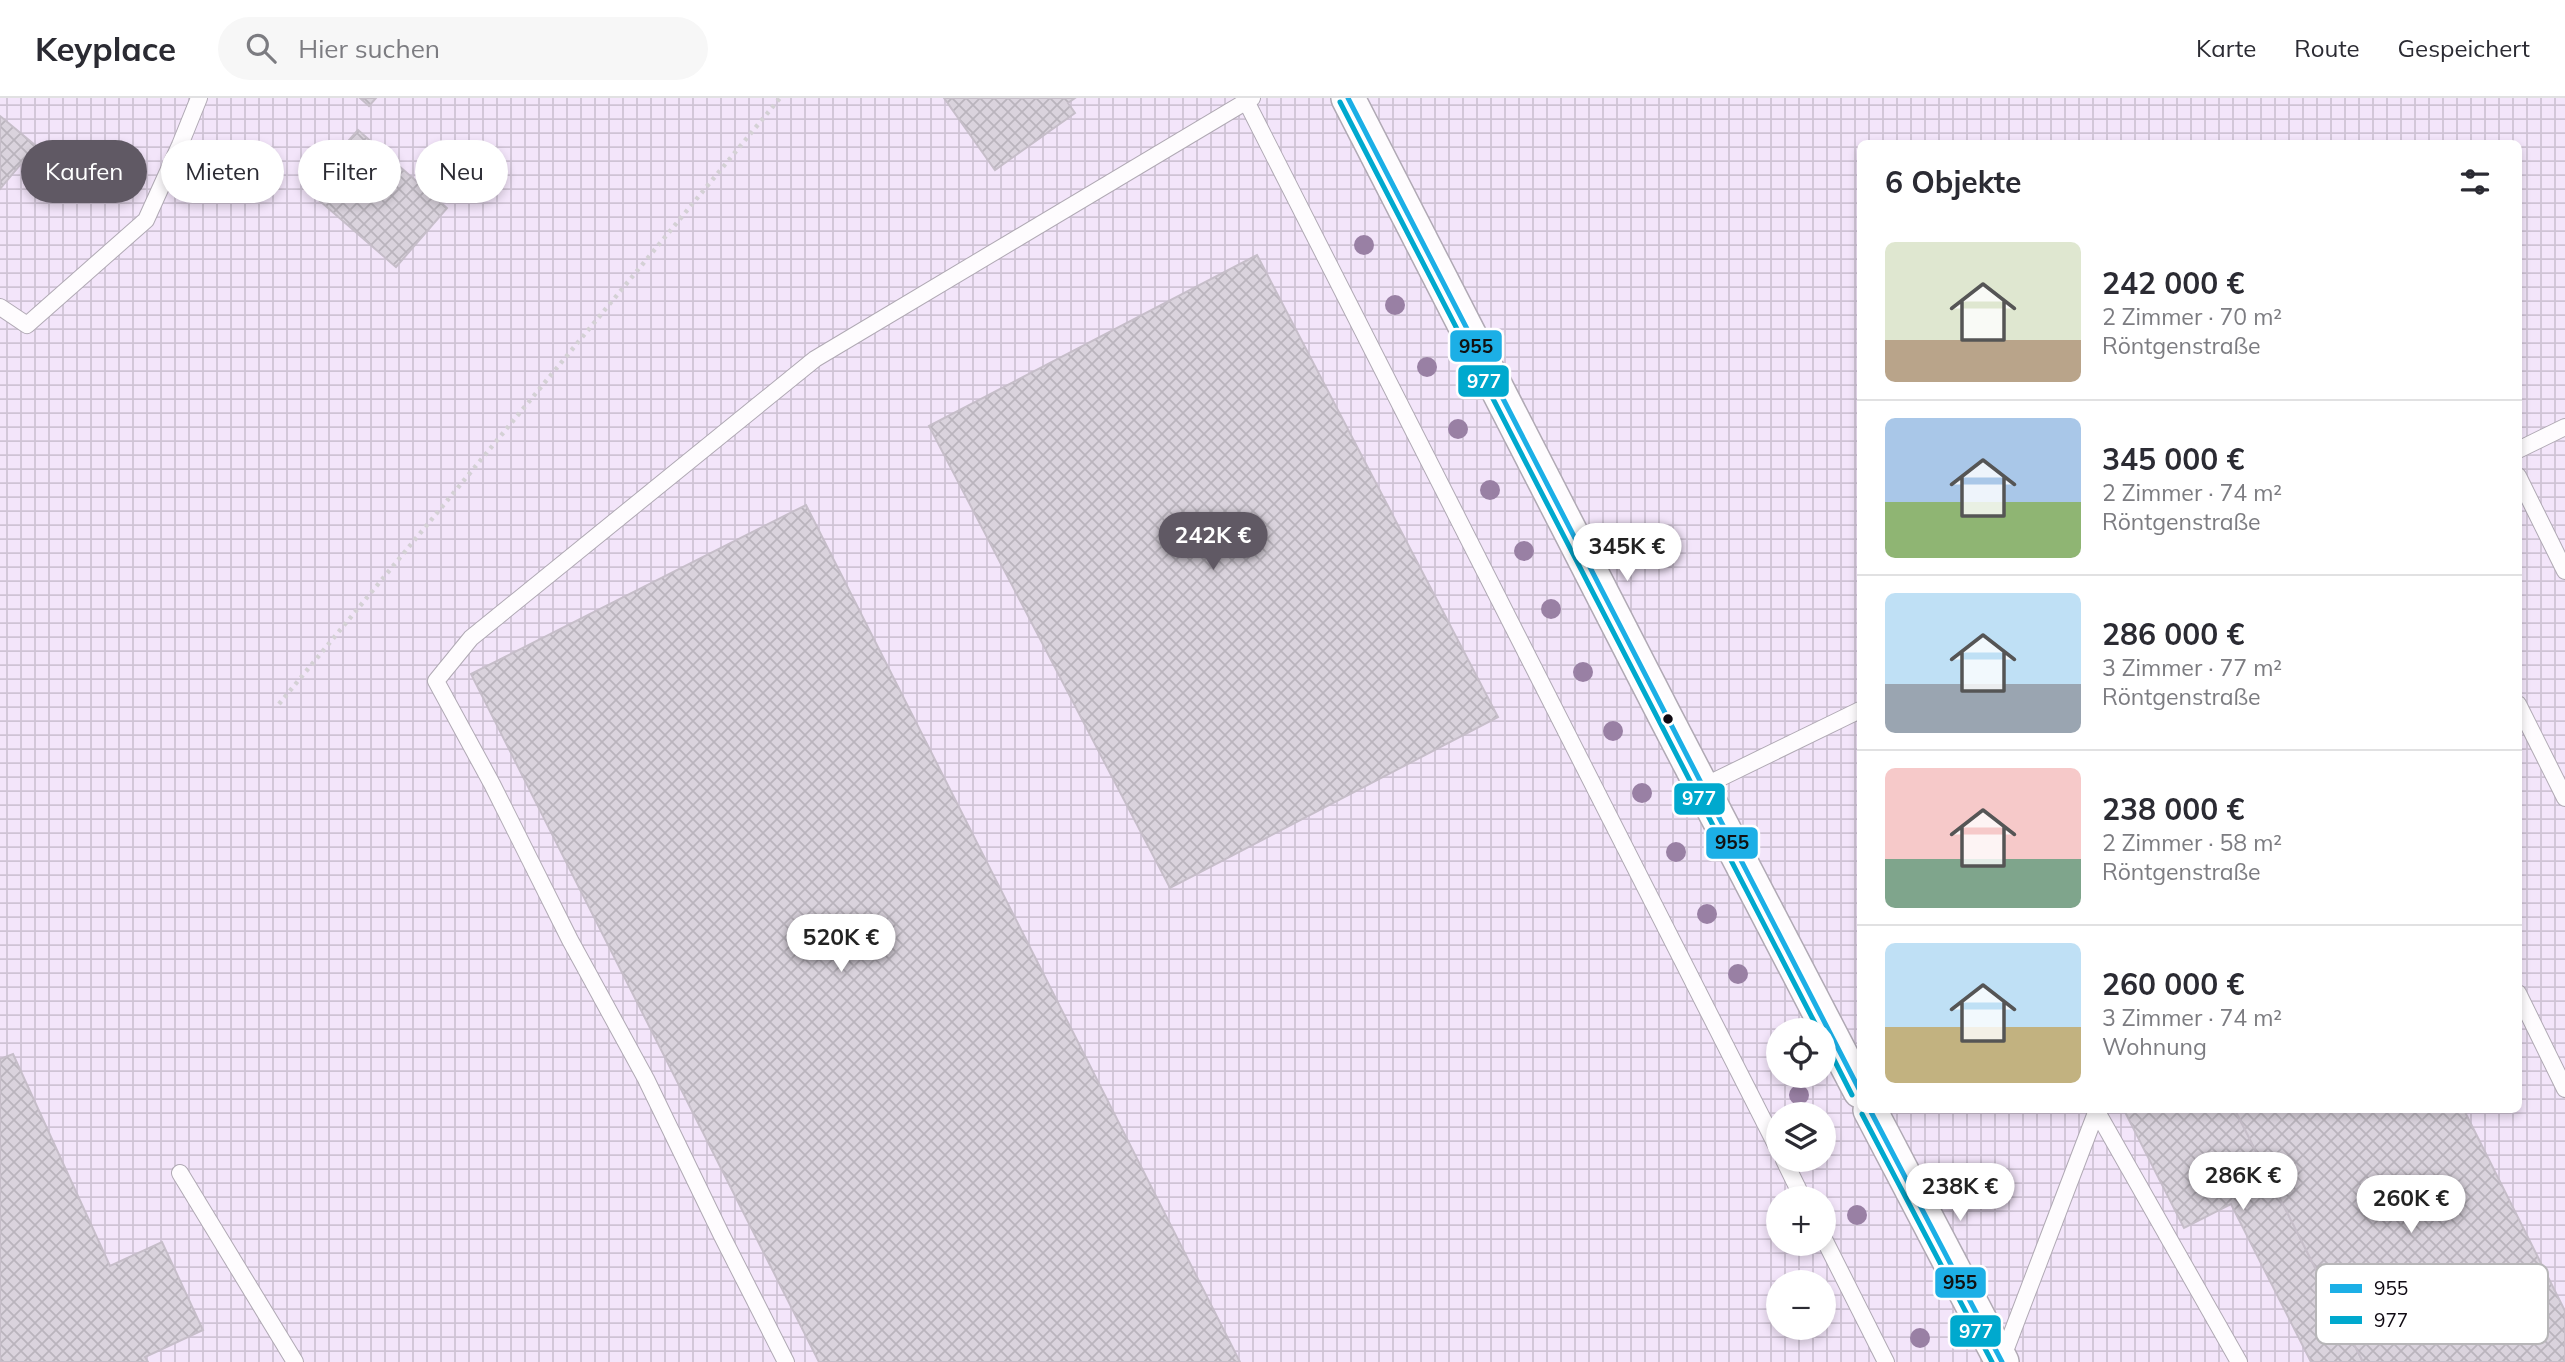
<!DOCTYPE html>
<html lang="de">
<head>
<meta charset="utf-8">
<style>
	:root { --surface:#fff; --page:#f7f7f7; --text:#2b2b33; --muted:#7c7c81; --line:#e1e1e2; --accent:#605964 }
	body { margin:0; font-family:Mulish,sans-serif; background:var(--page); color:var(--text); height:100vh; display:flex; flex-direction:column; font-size:26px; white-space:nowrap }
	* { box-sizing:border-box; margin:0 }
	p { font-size:23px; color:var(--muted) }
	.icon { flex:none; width:38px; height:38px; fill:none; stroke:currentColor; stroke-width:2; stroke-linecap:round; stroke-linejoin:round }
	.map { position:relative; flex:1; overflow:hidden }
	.details { position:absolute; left:1857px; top:42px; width:665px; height:973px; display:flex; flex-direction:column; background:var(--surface); border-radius:10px; box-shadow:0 4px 10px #0003 }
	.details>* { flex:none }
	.top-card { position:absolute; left:21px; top:42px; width:665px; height:63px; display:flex; gap:14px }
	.fabs { position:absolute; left:1766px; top:920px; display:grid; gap:14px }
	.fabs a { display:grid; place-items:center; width:70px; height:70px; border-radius:50%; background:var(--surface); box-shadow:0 4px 10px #0003; font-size:35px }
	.price { position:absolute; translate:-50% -60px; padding:0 16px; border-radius:24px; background:#fff; color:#222; font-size:23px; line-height:46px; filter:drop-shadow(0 2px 4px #0008) }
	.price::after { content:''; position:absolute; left:50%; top:42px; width:21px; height:16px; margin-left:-10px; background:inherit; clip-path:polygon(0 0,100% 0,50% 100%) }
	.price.current { background:var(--accent); color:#fff }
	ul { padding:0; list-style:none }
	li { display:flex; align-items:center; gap:21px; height:175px; padding:0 28px }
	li+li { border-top:2px solid var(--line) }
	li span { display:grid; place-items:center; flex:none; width:196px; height:140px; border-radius:10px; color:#555 }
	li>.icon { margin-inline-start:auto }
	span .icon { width:84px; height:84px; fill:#fffc; stroke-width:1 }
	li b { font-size:30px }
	h2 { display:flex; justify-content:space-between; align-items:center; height:84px; padding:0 28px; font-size:30px }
	.pill { padding:0 24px; border-radius:32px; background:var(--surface); box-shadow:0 4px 10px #0003; font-size:24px; line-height:63px }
	.pill.current { background:var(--accent); color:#fff }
	header { display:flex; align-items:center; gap:42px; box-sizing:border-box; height:98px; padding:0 35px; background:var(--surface); border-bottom:2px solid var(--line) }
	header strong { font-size:33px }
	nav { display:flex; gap:38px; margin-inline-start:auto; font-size:24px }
	.search { width:490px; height:63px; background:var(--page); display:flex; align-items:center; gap:18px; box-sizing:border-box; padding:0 24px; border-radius:38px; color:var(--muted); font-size:26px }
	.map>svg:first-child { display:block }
</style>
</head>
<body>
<header>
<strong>Keyplace</strong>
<div class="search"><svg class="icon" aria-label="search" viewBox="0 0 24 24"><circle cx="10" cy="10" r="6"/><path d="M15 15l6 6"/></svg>Hier suchen</div>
<nav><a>Karte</a><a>Route</a><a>Gespeichert</a></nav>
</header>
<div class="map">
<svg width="2565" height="1264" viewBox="0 0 2565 1264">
	<defs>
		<pattern id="industrial-grid" width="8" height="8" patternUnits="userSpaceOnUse" patternTransform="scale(1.75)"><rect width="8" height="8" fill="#f3e5fa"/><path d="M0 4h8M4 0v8" fill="none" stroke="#cfc3d5"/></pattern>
		<pattern id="building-cross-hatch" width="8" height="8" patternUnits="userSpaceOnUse" patternTransform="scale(1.75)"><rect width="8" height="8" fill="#dad3dd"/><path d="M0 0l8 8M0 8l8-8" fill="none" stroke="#bab4bd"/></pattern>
	</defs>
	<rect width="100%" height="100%" fill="#f5edf9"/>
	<!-- industrial -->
	<path fill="url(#industrial-grid)" fill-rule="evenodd" d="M0 0H2565V1264H0ZM1860 46H2518V1012H1860ZM1778 933H1824V978H1778ZM1778 1017H1824V1062H1778ZM1778 1101H1824V1146H1778ZM1778 1185H1824V1230H1778Z"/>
	<!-- building -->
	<g fill="url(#building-cross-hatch)" stroke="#c6bec9" stroke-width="2">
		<polygon points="360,0 376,0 369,8"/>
		<polygon points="944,0 1075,0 1068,5 1075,15 995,72"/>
		<polygon points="0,18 36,48 0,91"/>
		<polygon points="358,32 447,110 396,169 306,91"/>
		<polygon points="1257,157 1498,619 1170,790 929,328"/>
		<polygon points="806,407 1240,1264 819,1264 471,576"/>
		<polygon points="13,956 110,1168 162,1144 203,1232 145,1259 148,1264 0,1264 0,961"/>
		<polygon points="2124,1012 2235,1012 2363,1264 2311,1264 2231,1106 2184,1130"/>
		<polygon points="2235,1012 2464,1012 2565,1213 2565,1264 2363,1264"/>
	</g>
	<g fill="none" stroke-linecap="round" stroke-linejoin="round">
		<defs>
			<g id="lane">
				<polyline points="1246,3 1778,1051"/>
				<polyline points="0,209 27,227 146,122 180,47 199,0"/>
				<polyline points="2518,352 2565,329"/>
				<polyline points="2518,378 2565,473"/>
				<polyline points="2518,606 2565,700"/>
				<polyline points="1702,689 1860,612"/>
				<polyline points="2518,895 2565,991"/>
				<polyline points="2096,1012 2239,1264"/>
				<polyline points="1784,1062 1803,1101"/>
				<polyline points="180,1075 295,1264"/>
				<polyline points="1824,1141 1886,1264"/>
				<polyline points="2002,1261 2097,1012"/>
				<polyline points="786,1264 721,1136 646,981 570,842 492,686 436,583 471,540 815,261 1252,0"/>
			</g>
			<g id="street">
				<polyline points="1348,0 1666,620 1860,993"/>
				<polyline points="1870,1012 2002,1264"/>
			</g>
		</defs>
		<!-- lane casing -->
		<use href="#lane" stroke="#b0a9b4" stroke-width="18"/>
		<!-- street casing -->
		<use href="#street" stroke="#b0a9b4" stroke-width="36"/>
		<!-- path -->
		<polyline stroke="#d4d1d5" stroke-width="4.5" stroke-dasharray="3.5 5" stroke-linecap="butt" points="279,606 780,0"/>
		<!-- lane -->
		<use href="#lane" stroke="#fefcfe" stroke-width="16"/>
		<!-- street -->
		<use href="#street" stroke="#fefcfe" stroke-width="33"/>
		<defs>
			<g id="bus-1">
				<polyline points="1348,0 1860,993"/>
				<polyline points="1870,1012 2002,1264"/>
			</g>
			<g id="bus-2">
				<polyline points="1340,4 1819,933"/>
				<polyline points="1824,942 1852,997"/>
				<polyline points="1862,1016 1992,1264"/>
			</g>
		</defs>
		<!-- bus-1 casing -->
		<use href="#bus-1" stroke="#fff" stroke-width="10"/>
		<!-- bus-2 casing -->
		<use href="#bus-2" stroke="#fff" stroke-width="10"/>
		<!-- bus-1 -->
		<use href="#bus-1" stroke="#1cafe6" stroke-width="5"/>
		<!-- bus-2 -->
		<use href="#bus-2" stroke="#00a9ce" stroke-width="5"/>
	</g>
	<!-- trees -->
	<g fill="#9980a4">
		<circle cx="1364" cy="147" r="10"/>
		<circle cx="1395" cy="207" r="10"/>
		<circle cx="1427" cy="269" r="10"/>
		<circle cx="1458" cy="331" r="10"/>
		<circle cx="1490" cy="392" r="10"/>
		<circle cx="1524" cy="453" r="10"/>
		<circle cx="1551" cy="511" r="10"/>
		<circle cx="1583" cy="574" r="10"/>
		<circle cx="1613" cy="633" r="10"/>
		<circle cx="1642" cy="695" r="10"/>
		<circle cx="1676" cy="754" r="10"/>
		<circle cx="1707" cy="816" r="10"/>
		<circle cx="1738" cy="876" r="10"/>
		<circle cx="1799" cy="997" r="10"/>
		<circle cx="1857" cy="1117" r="10"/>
		<circle cx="1920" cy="1240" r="10"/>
	</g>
	<!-- markers -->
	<circle fill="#100a13" stroke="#fff" stroke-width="2.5" cx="1668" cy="621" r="6"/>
	<!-- legend -->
	<rect x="2316" y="1166" width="232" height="80" rx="10" fill="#fff" stroke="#b7b6b8" stroke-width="2"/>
	<rect x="2330" y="1186" width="32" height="9" fill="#1cafe6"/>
	<rect x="2330" y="1218" width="32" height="8" fill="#00a9ce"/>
	<g font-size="19" fill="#100a13">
		<text x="2374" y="1197">955</text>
		<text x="2374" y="1229">977</text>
	</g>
	<g stroke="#fff" stroke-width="2.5">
		<rect x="1449" y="231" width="54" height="34" rx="7" fill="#1cafe6"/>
		<rect x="1457" y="266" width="53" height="34" rx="7" fill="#00a9ce"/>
		<rect x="1673" y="684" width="53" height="34" rx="7" fill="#00a9ce"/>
		<rect x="1705" y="728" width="54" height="34" rx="7" fill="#1cafe6"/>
		<rect x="1934" y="1168" width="53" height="33" rx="7" fill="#1cafe6"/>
		<rect x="1949" y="1216" width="53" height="34" rx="7" fill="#00a9ce"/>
	</g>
	<g font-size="19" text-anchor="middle" font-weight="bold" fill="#fff">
		<text x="1484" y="290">977</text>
		<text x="1699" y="707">977</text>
		<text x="1976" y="1240">977</text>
	</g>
	<g font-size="19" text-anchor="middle" font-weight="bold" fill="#111">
		<text x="1476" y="255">955</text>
		<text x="1732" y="751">955</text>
		<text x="1960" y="1191">955</text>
	</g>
</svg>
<div class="fabs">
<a><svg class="icon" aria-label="locate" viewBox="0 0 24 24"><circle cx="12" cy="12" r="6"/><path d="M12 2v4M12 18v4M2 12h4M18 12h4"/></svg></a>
<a><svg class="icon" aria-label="layers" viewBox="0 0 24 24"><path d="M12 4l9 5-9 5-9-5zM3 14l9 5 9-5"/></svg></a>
<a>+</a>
<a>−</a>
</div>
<b class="price current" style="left:1213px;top:474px">242K €</b>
<b class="price" style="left:1627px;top:485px">345K €</b>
<b class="price" style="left:841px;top:876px">520K €</b>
<b class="price" style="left:2243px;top:1114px">286K €</b>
<b class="price" style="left:1960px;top:1125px">238K €</b>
<b class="price" style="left:2411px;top:1137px">260K €</b>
<div class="top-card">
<a class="pill current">Kaufen</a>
<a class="pill">Mieten</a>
<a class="pill">Filter</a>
<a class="pill">Neu</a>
</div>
<section class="details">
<h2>6 Objekte<svg class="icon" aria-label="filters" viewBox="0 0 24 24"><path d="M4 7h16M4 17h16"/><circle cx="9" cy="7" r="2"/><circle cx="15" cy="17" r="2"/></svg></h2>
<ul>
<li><span style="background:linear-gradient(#dfe7d0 70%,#b9a48a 0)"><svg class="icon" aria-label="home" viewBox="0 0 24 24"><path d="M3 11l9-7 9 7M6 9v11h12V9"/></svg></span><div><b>242 000 €</b><p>2 Zimmer · 70 m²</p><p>Röntgenstraße</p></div></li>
<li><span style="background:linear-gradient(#a9c7e8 60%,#8fb573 0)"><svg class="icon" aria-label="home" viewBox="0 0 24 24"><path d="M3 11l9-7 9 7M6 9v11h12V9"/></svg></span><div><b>345 000 €</b><p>2 Zimmer · 74 m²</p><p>Röntgenstraße</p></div></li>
<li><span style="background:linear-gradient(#bfe0f5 65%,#9aa5b1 0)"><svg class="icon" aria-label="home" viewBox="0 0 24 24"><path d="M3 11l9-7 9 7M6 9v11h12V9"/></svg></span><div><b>286 000 €</b><p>3 Zimmer · 77 m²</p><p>Röntgenstraße</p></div></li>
<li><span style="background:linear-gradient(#f6c9c9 65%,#7fa58c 0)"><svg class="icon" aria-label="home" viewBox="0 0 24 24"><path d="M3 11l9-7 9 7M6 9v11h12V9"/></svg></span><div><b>238 000 €</b><p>2 Zimmer · 58 m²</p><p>Röntgenstraße</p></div></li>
<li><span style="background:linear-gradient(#bfe0f5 60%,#c2b280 0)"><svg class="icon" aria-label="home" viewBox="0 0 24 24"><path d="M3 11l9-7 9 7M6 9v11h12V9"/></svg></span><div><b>260 000 €</b><p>3 Zimmer · 74 m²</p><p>Wohnung</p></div></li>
</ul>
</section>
</div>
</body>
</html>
